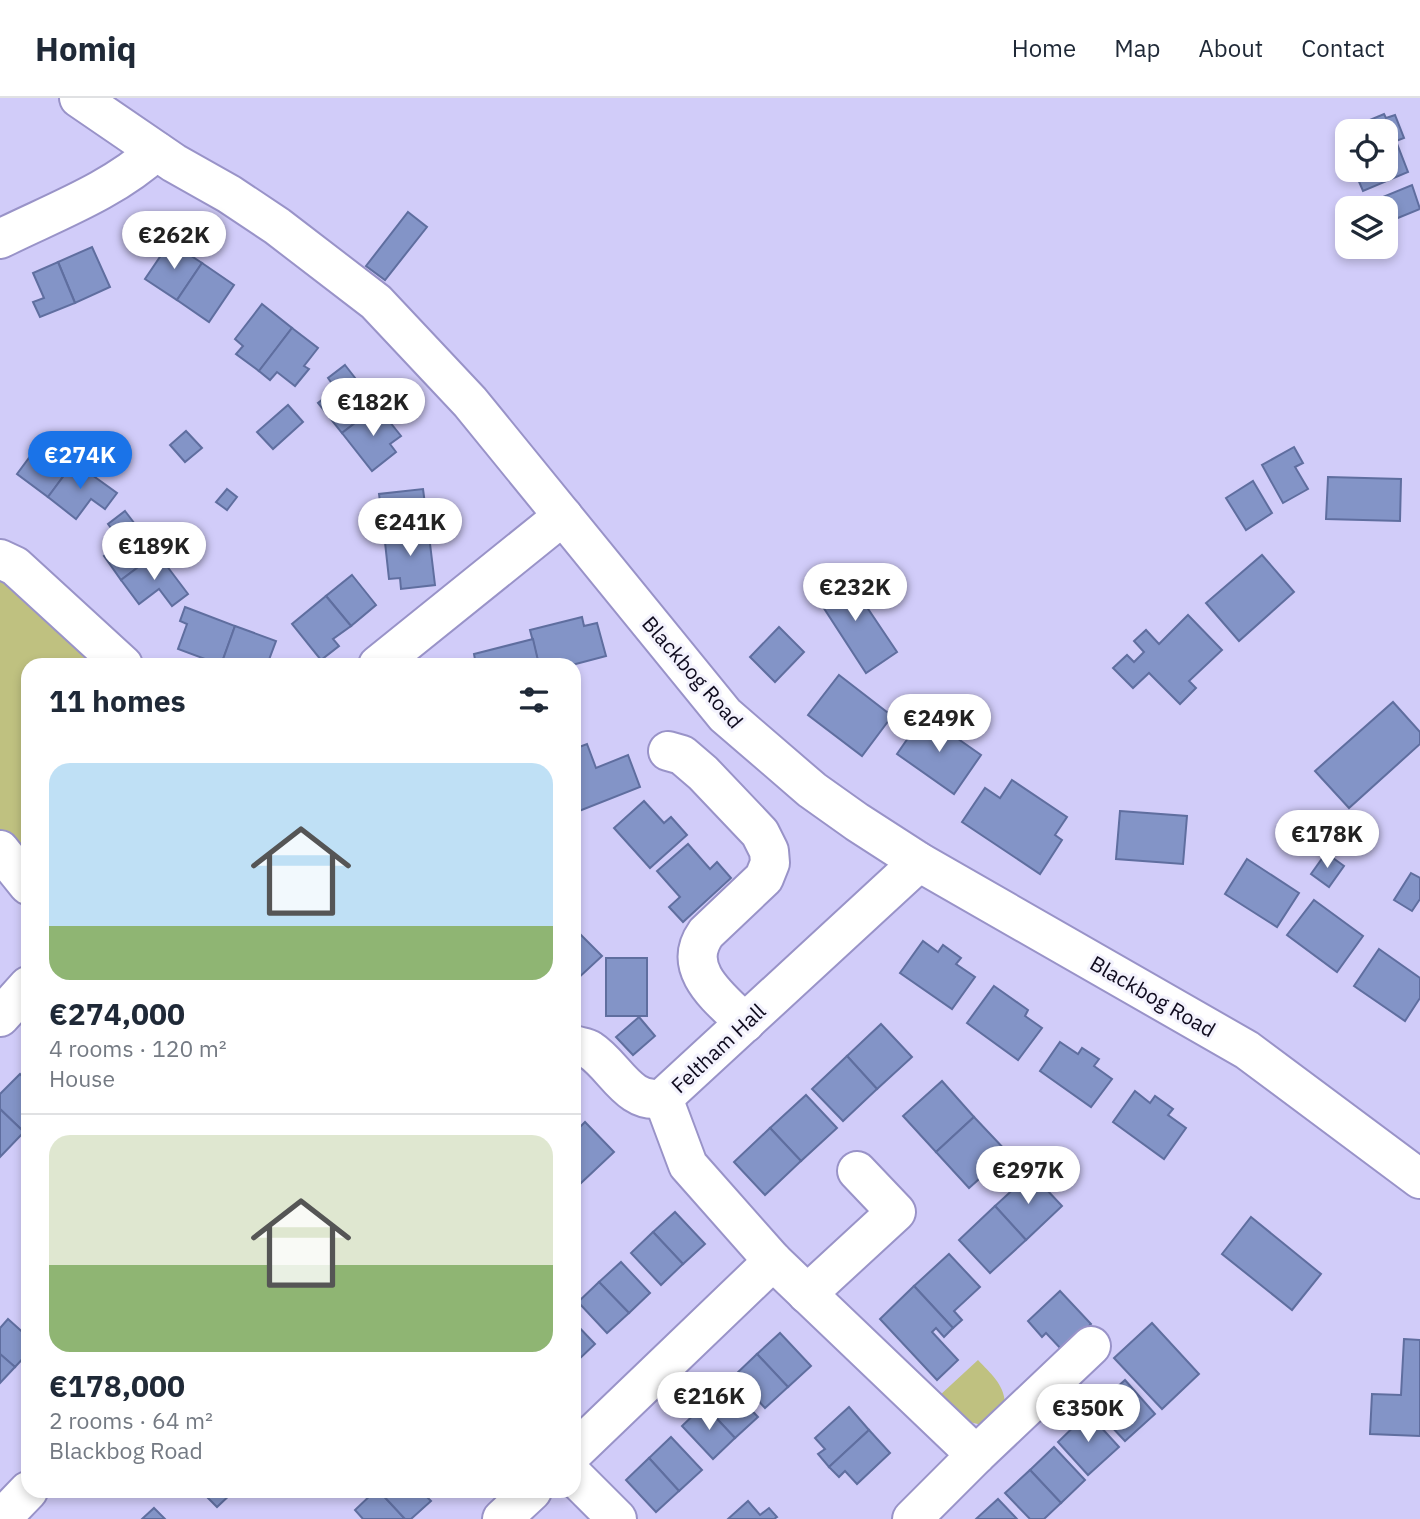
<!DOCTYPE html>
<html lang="en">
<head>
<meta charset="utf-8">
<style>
	:root { --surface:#fff; --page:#f6f6f7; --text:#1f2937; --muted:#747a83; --line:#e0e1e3; --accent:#1a73e8 }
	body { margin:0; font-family:"IBM Plex Sans",sans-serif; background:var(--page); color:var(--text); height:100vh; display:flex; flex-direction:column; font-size:26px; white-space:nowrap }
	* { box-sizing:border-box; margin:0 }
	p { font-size:23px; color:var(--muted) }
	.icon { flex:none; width:38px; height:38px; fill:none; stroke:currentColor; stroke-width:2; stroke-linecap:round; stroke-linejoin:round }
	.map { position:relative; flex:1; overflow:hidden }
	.panel { position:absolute; left:21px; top:560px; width:560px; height:840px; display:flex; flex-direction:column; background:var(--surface); border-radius:21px; box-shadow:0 4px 10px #0003 }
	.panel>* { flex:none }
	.buttons { position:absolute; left:1335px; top:21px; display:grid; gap:14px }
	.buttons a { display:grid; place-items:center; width:63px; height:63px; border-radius:14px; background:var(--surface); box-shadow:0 4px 10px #0003; font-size:35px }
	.price { position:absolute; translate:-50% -60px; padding:0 16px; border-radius:24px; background:#fff; color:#222; font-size:23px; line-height:46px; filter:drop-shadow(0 2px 4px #0008) }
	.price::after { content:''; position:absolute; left:50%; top:42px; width:21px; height:16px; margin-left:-10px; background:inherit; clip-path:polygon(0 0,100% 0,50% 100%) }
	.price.selected { background:var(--accent); color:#fff }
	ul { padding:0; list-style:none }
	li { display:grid; align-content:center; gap:14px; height:371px; padding:0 28px }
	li+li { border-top:2px solid var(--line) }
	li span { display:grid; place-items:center; height:217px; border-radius:21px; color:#555 }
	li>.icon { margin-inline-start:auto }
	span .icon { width:126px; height:126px; fill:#fffc; stroke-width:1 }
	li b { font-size:30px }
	h2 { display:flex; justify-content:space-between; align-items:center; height:84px; padding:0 28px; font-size:30px }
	header { display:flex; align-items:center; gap:42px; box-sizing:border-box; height:98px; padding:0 35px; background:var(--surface); border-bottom:2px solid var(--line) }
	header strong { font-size:33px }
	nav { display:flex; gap:38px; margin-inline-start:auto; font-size:24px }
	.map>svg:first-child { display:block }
</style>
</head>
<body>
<header>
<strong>Homiq</strong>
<nav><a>Home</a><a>Map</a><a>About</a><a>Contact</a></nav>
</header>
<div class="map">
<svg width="1420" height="1421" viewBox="0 0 1420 1421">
	<rect width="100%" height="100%" fill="#d1ccf9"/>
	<!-- green -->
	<g fill="#bfc180">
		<polygon points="0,474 102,567 28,567 28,771 0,735"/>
		<path d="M978 1262C990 1275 1004 1286 1005 1305L982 1327 965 1323 939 1298Z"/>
	</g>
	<!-- building -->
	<g fill="#8394c7" stroke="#5f6e9f" stroke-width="2">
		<polygon points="1384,16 1386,20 1395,17 1404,40 1396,43 1408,74 1363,93 1354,72 1386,72 1386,33 1355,33 1353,29"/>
		<polygon points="1412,87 1420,111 1388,124 1386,110 1382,110 1378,101"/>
		<polygon points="408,114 427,129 385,182 366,168"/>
		<polygon points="170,144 202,165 177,202 145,181"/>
		<polygon points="92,149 110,189 75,205 58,164"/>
		<polygon points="58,164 75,205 40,219 33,204 44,200 33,175"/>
		<polygon points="202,165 234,187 209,224 177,202"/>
		<polygon points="262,206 292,230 259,273 236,256 243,248 235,241"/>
		<polygon points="292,230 318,250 304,268 309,271 295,288 277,274 270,282 259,273"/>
		<polygon points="345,267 377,308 342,335 318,305 336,291 328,280"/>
		<polygon points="288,307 303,324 273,351 257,334"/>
		<polygon points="377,308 401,338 390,346 396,354 372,373 342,335"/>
		<polygon points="186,333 202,350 185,364 170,347"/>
		<polygon points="43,341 74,364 48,399 17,376"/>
		<polygon points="1294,349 1303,365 1295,369 1308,391 1283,405 1262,367"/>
		<polygon points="74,364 117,395 105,411 91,401 76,421 48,399"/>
		<polygon points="1328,379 1401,381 1400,423 1326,421"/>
		<polygon points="1253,383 1272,415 1246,432 1226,400"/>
		<polygon points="227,391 237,399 227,412 216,404"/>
		<polygon points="423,391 428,429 384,435 379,396"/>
		<polygon points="125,413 157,455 121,482 104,458 122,445 108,426"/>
		<polygon points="428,429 435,487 401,491 400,480 389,481 384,435"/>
		<polygon points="157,455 188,496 172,508 159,491 139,506 121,482"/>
		<polygon points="1262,457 1294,494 1239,543 1206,505"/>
		<polygon points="844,475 897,554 866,575 814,495"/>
		<polygon points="352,477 376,507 351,528 326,498"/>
		<polygon points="326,498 351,528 333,541 339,548 321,562 292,526"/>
		<polygon points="185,509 235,528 221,567 178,551 187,526 180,523"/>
		<polygon points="1188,517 1222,552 1189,583 1196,590 1180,606 1149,575 1133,590 1113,570 1127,557 1134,564 1144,554 1134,543 1146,532 1159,546"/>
		<polygon points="582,519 584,528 597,525 606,558 572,567 539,567 530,532"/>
		<polygon points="235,528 276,543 267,567 221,567"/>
		<polygon points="779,529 804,554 775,584 750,559"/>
		<polygon points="533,541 539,567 476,567 474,556"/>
		<polygon points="839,577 892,618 862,658 808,617"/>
		<polygon points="1393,604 1420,634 1420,646 1349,710 1315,673"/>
		<polygon points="924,617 981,657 954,696 897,656"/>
		<polygon points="587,646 596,670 628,657 640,689 574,715 574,651"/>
		<polygon points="1012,682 1067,719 1055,737 1062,742 1040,776 962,724 985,690 1000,700"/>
		<polygon points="644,703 664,725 671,719 687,737 650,770 614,730"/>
		<polygon points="1120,713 1187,718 1183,766 1116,761"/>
		<polygon points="688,746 710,771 717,764 731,780 683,824 669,809 680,799 657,773"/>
		<polygon points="1326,755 1344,768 1329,789 1311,776"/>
		<polygon points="1247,761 1299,795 1277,829 1225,796"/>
		<polygon points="1411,775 1420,780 1420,801 1412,813 1394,802"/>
		<polygon points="1314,802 1363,838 1337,874 1287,837"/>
		<polygon points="580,836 602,858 574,884 574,842"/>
		<polygon points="923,843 938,854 943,847 961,860 956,866 975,879 952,911 900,875"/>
		<polygon points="1379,851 1420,880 1420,900 1405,923 1354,888"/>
		<rect x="606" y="860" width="41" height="58"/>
		<polygon points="994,888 1028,912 1025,918 1042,930 1018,962 967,925"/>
		<polygon points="639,919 655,938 633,957 616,939"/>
		<polygon points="881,926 912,959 877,991 847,958"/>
		<polygon points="1060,944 1078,956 1082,950 1099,961 1094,968 1112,981 1091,1009 1040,973"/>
		<polygon points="847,958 877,991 843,1023 812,991"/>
		<polygon points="20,976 28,984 28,1030 24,1034 0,1011 0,996"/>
		<polygon points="942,983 974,1019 936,1054 903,1018"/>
		<polygon points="1135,993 1150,1005 1155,998 1173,1011 1168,1017 1186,1030 1164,1061 1113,1024"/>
		<polygon points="806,997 837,1030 801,1063 770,1030"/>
		<polygon points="0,1011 24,1034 0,1059"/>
		<polygon points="974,1019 1008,1055 969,1090 936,1054"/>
		<polygon points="585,1024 614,1054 581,1085 574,1078 574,1035"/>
		<polygon points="770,1030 801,1063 765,1097 734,1064"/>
		<polygon points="1031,1075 1062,1108 1026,1142 995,1108"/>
		<polygon points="995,1108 1026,1142 990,1175 959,1142"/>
		<polygon points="675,1114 705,1146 683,1166 653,1134"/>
		<polygon points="1251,1119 1321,1176 1292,1212 1222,1156"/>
		<polygon points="653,1134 683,1166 661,1187 631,1155"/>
		<polygon points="949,1156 980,1189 954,1213 962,1222 953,1230 914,1188"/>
		<polygon points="621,1164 650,1195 629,1215 599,1184"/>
		<polygon points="599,1184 629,1215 607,1235 578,1204"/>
		<polygon points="914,1188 953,1230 944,1239 936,1230 932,1234 958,1262 937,1282 880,1221"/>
		<polygon points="1060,1193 1091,1226 1063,1253 1046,1235 1042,1239 1028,1223"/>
		<polygon points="8,1221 28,1239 28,1255 15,1269 0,1256 0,1230"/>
		<polygon points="574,1224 595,1246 574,1266"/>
		<polygon points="1152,1225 1199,1276 1162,1311 1114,1260"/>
		<polygon points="780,1235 811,1268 788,1289 757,1256"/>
		<polygon points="1404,1241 1420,1242 1420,1338 1370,1336 1372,1296 1401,1297"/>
		<polygon points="0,1256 15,1269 0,1285"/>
		<polygon points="757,1256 788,1289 765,1310 735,1277"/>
		<polygon points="1125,1282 1155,1316 1125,1343 1094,1310"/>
		<polygon points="727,1286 758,1319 735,1340 704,1307"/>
		<polygon points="704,1307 735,1340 713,1361 682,1328"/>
		<polygon points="849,1309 869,1332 829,1369 818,1356 825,1351 815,1340"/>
		<polygon points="1088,1315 1119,1349 1088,1377 1058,1344"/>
		<polygon points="869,1332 890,1355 857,1386 845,1373 839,1379 829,1369"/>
		<polygon points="671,1339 702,1372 679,1393 649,1360"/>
		<polygon points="1054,1349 1085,1382 1061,1405 1030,1372"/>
		<polygon points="649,1360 679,1393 656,1414 626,1382"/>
		<polygon points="1030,1372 1061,1405 1044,1421 1030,1421 1005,1395"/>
		<polygon points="201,1393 234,1393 217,1409"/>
		<polygon points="375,1393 379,1393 405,1421 363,1421 355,1412"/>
		<polygon points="379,1393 421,1393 431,1403 411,1421 405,1421"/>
		<polygon points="998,1401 1017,1421 976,1421"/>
		<polygon points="748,1403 760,1417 769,1410 777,1419 774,1421 728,1421"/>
		<polygon points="154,1410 165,1421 142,1421"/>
	</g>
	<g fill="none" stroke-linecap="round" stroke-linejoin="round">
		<defs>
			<g id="minor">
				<polyline points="79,0 174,65 229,96 277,128 376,204 470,304 725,617 812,692 857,724 919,764 1247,952 1420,1081"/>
				<path d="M0 141C52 115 113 93 156 53"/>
				<polyline points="0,461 15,468 123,567"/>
				<polyline points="378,567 563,418"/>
				<path d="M668 653 682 657 703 675 760 735 769 753 770 765 764 780 706 835C680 872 721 901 745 925"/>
				<polyline points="0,752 28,787"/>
				<polyline points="0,919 28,888"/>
				<path d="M574 947C579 949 586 949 590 952 615 968 629 1008 663 1000L919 764"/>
				<polyline points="663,1000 688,1067 773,1163 976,1357 912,1421"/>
				<polyline points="807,1196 896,1114 857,1073"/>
				<polyline points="574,1354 773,1163"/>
				<polyline points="976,1357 1091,1248"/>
				<polyline points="574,1378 617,1421"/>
				<polyline points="1,1421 28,1393"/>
				<polyline points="502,1421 532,1393"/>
			</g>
		</defs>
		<!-- minor casing -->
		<use href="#minor" stroke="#9993c8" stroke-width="42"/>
		<!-- minor -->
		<use href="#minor" stroke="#fff" stroke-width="38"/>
	</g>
	<g text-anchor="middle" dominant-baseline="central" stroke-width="6" stroke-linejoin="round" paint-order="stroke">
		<!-- street labels -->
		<g font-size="21" fill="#0f0b1e" stroke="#f3f2fd">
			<text transform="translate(693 574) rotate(49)">Blackbog Road</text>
			<text transform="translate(1153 898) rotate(30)">Blackbog Road</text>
			<text transform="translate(718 950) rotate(-43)">Feltham Hall</text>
		</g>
	</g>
</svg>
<div class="buttons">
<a><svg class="icon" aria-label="locate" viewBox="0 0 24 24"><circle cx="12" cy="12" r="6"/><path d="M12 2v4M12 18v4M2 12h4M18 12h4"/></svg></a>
<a><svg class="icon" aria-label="layers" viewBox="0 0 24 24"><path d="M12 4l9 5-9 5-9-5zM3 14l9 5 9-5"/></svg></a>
</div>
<b class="price" style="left:174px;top:173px">€262K</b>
<b class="price" style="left:373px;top:340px">€182K</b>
<b class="price selected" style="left:80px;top:393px">€274K</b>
<b class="price" style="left:410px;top:460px">€241K</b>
<b class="price" style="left:154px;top:484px">€189K</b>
<b class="price" style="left:855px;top:525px">€232K</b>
<b class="price" style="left:939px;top:656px">€249K</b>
<b class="price" style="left:1327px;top:772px">€178K</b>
<b class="price" style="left:1028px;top:1108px">€297K</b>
<b class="price" style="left:709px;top:1334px">€216K</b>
<b class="price" style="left:1088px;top:1346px">€350K</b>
<section class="panel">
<h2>11 homes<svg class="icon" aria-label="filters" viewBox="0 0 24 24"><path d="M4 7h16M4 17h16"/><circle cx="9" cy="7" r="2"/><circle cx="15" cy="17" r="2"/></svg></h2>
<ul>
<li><span style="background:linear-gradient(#bfe0f5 75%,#8fb573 0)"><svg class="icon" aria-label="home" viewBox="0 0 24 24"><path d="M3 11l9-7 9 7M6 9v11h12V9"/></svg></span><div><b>€274,000</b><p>4 rooms · 120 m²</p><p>House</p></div></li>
<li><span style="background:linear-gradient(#dfe7d0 60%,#8fb573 0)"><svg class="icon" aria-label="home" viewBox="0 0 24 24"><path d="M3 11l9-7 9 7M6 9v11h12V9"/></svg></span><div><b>€178,000</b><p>2 rooms · 64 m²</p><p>Blackbog Road</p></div></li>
</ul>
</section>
</div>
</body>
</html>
